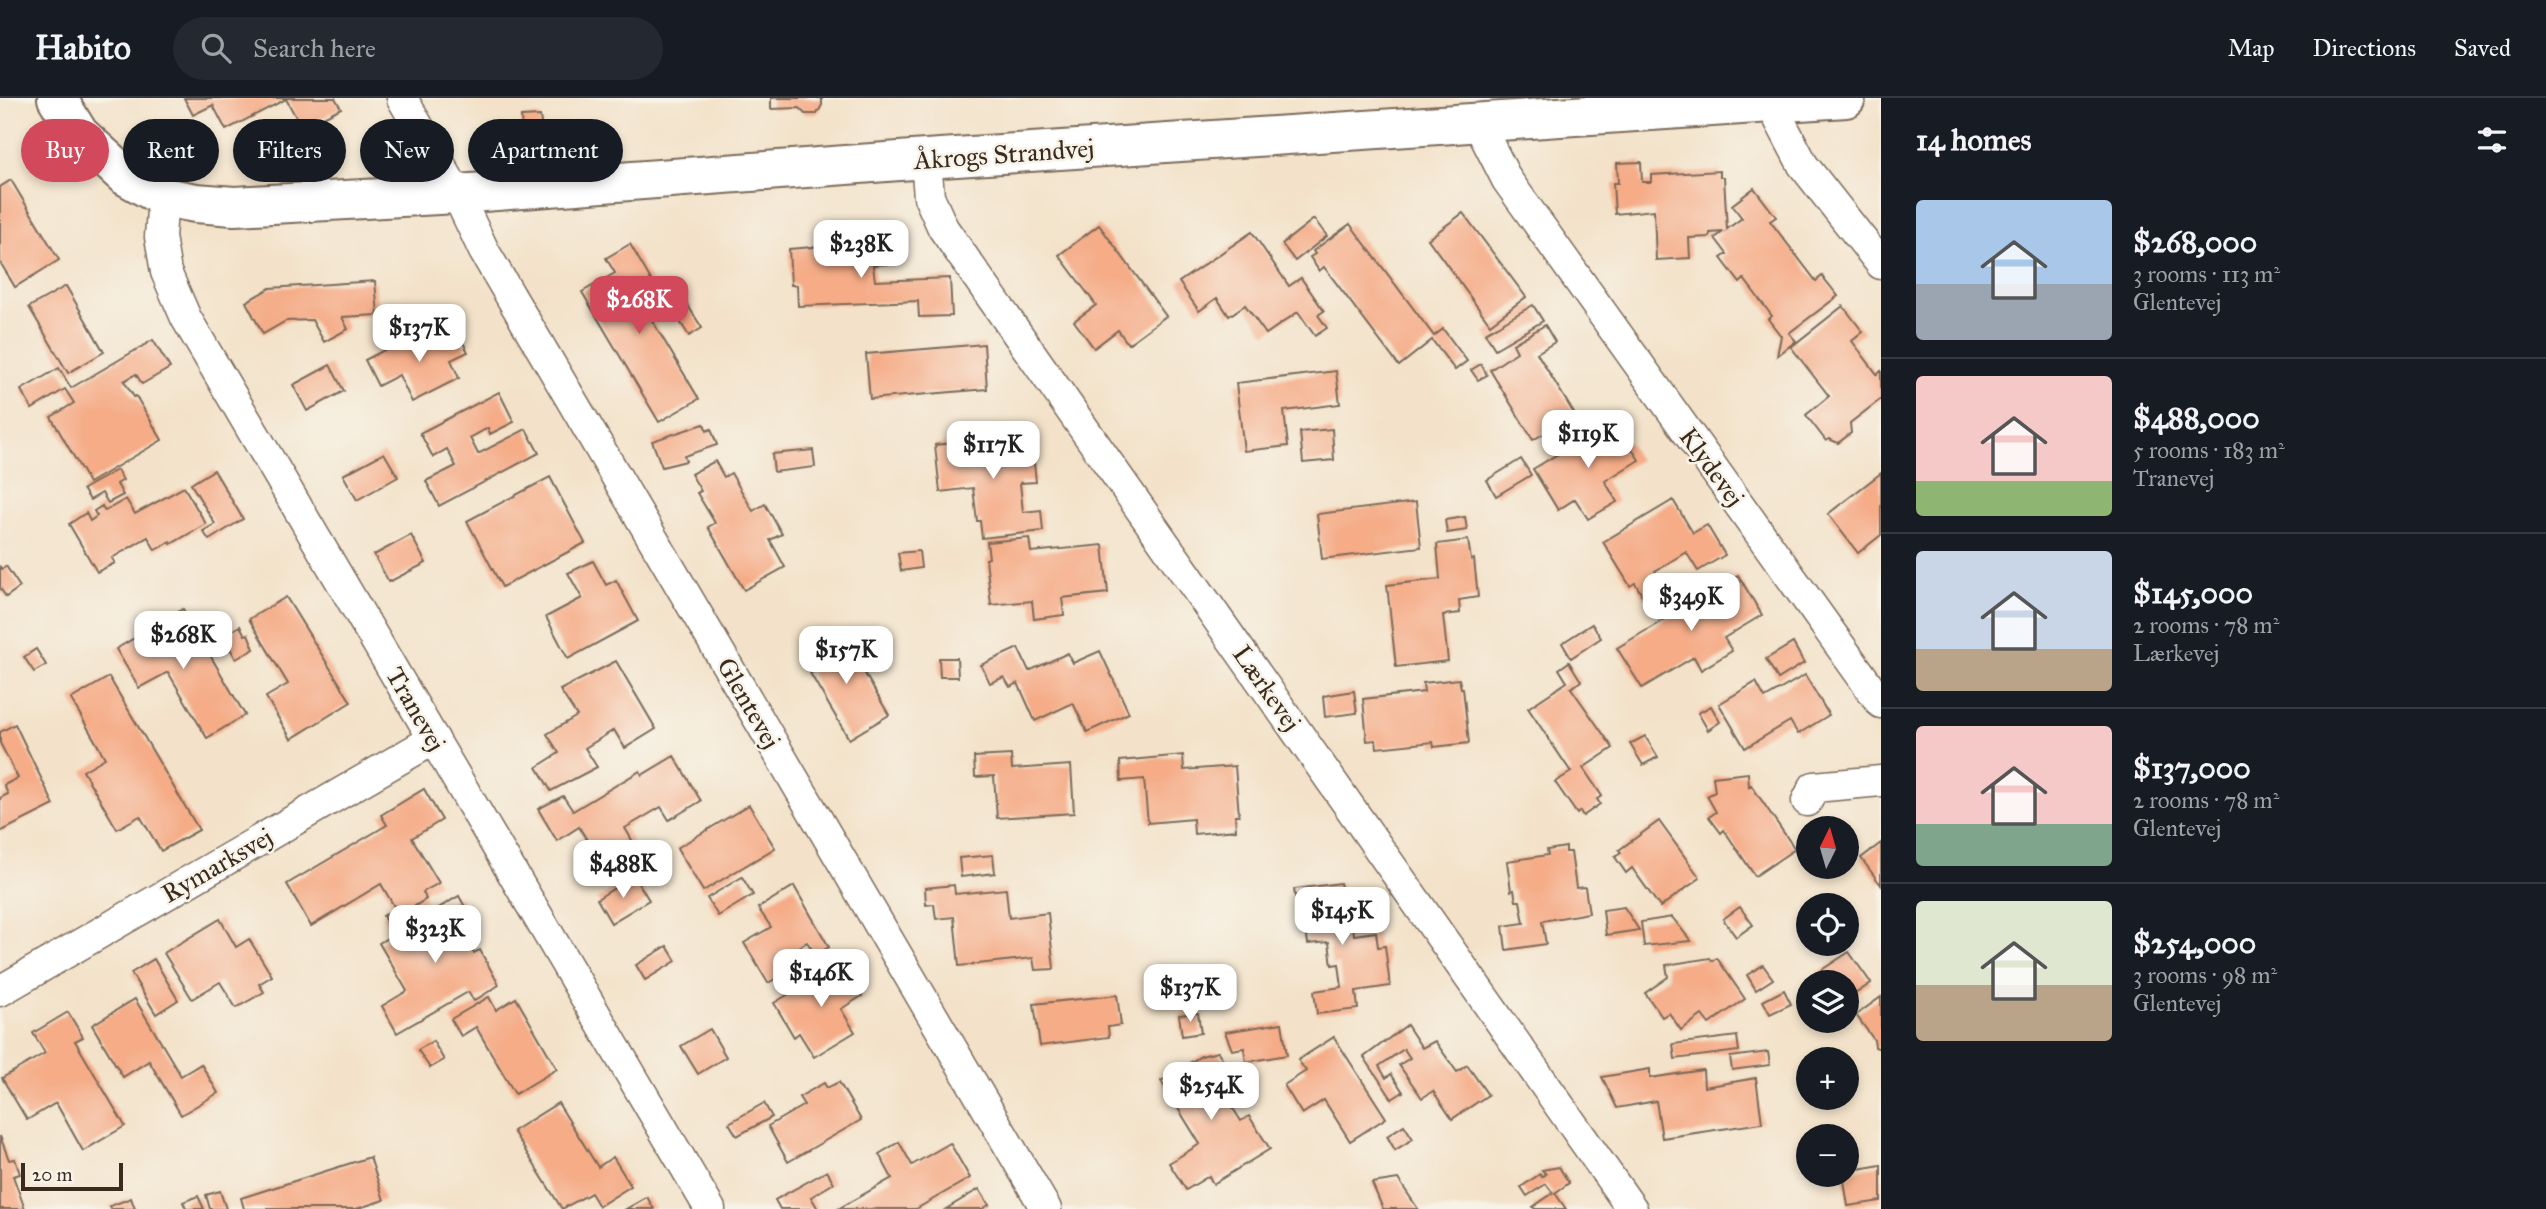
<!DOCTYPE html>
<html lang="en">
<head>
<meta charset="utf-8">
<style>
	:root { --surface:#171b24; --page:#242831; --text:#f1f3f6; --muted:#9ea1a6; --line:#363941; --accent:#d1495b }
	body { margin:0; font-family:"IM FELL Great Primer",serif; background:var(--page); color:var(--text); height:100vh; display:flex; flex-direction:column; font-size:26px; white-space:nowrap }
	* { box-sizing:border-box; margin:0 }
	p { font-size:23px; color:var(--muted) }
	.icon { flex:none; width:38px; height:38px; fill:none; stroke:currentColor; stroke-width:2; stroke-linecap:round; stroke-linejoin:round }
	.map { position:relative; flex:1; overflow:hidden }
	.details { display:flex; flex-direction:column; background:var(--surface); width:665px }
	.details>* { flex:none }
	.banner { position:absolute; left:21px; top:21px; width:665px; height:63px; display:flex; gap:14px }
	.needle { width:46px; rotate:5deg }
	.controls { position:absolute; left:1796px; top:718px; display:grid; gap:14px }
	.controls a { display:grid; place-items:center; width:63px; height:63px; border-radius:50%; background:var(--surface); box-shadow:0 4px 10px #0003; font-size:35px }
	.scale { position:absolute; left:21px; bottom:18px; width:102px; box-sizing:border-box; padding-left:7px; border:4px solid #3b2a1e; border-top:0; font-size:19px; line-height:24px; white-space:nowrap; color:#3b2a1e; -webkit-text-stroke:5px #f7f3e8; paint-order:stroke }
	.price { position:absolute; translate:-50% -60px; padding:0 16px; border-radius:14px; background:#fff; color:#222; font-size:23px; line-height:46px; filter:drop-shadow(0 2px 4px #0008) }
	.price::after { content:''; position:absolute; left:50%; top:42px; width:21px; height:16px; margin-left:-10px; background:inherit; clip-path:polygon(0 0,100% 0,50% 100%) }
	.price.current { background:var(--accent); color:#fff }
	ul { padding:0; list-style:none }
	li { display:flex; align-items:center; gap:21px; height:175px; padding:0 35px }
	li+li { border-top:2px solid var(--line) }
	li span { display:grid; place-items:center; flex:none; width:196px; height:140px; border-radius:7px; color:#555 }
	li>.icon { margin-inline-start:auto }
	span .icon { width:84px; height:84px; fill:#fffc; stroke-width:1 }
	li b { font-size:30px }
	h2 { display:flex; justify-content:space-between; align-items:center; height:84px; padding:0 35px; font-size:30px }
	.pill { padding:0 24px; border-radius:32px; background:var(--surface); box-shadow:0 4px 10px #0003; font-size:24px; line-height:63px }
	.pill.current { background:var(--accent); color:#fff }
	header { display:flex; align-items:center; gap:42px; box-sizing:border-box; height:98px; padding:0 35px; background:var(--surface); border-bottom:2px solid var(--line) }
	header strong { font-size:33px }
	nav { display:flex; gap:38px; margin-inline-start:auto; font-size:24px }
	.search { width:490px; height:63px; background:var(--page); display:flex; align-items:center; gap:18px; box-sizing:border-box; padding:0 24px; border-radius:38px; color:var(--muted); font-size:26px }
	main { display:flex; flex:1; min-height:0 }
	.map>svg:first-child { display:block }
</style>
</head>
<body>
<header>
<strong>Habito</strong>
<div class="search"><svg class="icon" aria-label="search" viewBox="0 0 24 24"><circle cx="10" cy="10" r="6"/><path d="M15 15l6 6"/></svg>Search here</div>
<nav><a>Map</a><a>Directions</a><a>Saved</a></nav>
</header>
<main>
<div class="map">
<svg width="1881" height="1111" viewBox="0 0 1881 1111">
	<rect width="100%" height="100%" fill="#f7f3e8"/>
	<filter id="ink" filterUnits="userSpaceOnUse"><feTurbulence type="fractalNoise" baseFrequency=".0143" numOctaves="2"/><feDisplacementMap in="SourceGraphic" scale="14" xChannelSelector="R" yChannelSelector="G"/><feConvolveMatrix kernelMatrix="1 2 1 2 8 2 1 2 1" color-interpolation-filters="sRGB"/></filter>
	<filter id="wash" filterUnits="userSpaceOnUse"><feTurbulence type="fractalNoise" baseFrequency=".00686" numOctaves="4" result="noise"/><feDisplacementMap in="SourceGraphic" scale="28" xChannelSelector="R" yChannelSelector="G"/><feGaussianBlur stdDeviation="1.57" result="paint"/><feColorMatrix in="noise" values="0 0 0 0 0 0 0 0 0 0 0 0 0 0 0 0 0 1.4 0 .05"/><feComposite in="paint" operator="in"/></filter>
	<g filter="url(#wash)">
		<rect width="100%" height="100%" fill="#f3e2c9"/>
		<g id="blocks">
			<!-- building -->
			<g fill="#f5ac87">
				<polygon points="184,0 335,0 341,10 302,30 286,1 226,32 213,7 193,17"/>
				<polygon points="771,0 822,0 822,7 817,16 805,16 799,10 771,11"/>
				<polygon points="540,18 542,32 522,34 521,19"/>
				<polygon points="588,24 595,32 591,41 580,42 574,34 578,25"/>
				<polygon points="1641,64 1642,84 1651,84 1651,77 1720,73 1720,79 1724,79 1727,131 1742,120 1732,107 1754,90 1776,119 1770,123 1816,183 1822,178 1838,198 1789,235 1796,243 1777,258 1781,238 1768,221 1772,218 1744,181 1740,185 1721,160 1727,156 1715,140 1723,134 1710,135 1710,139 1689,140 1690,160 1656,162 1654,112 1615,116 1613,85 1618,85 1617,65"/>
				<polygon points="11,82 59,162 15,189 0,164 0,89"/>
				<polygon points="1463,115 1526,199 1490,226 1428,141"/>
				<polygon points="1314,121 1327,138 1295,163 1282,146"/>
				<polygon points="1350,126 1434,238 1443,231 1467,263 1455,272 1432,242 1399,268 1324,169 1319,173 1310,159 1315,156 1313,153"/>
				<polygon points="1099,127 1166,218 1128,246 1118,232 1094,250 1074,223 1096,207 1059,157"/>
				<polygon points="1252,134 1289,188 1301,180 1324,213 1318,217 1327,230 1315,238 1298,214 1266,236 1245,207 1229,218 1217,200 1199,213 1179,184"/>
				<polygon points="886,143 888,166 873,167 875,183 950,180 952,218 919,219 918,203 798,208 797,187 791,187 789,151"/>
				<polygon points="630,146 651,182 634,192 699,301 659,324 582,194 615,175 606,160"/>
				<polygon points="375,183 378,217 342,219 348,231 324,244 312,222 286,223 263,236 246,204 270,190"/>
				<polygon points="675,187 702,230 689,238 662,195"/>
				<polygon points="66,188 104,254 68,275 29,209"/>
				<polygon points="1533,207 1543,223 1495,251 1485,235"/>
				<polygon points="1843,208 1863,234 1852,243 1877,276 1881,273 1881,301 1850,325 1851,335 1838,345 1829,341 1826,343 1806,317 1829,298 1791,249"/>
				<polygon points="1545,227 1555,244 1537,255 1575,317 1533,342 1490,272 1517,254 1513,246"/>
				<polygon points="457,233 468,254 451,262 459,280 412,304 399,277 378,288 365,262 419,234 427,248"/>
				<polygon points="153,242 170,270 142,286 136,276 124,283 134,299 136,298 162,342 89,385 51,319 74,305 65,291 32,311 21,292 59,270 71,290"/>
				<polygon points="984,246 987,291 870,301 866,256"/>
				<polygon points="1481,266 1487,277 1478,282 1471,272"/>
				<polygon points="330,267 344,293 307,313 293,287"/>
				<polygon points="1336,273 1340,306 1284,313 1288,348 1244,353 1236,285"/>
				<polygon points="499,294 514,324 490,336 488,330 470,340 478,356 526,331 539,355 439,408 426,383 456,368 447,351 433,359 420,335"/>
				<polygon points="1614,322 1639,362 1605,383 1617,404 1588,421 1575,401 1558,412 1533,371"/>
				<polygon points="704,326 707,333 711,331 717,347 684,358 686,363 662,369 652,343"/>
				<polygon points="1332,331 1334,362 1303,365 1300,334"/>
				<polygon points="1031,336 1036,384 1020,385 1023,414 1041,412 1043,433 982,440 980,423 977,423 973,390 940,394 935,347"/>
				<polygon points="813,352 815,369 774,374 772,356"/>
				<polygon points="384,355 398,379 357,402 343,377"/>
				<polygon points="1521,361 1531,377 1496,398 1487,382"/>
				<polygon points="715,363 724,379 731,375 753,413 765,406 782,436 770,442 785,469 744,492 708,429 715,425 697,395 701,393 691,376"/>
				<polygon points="117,372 123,382 117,386 123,397 108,405 102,395 90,402 83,391"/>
				<polygon points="214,372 243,421 209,442 203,433 215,426 191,386"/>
				<polygon points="1881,375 1881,437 1858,455 1828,416"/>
				<polygon points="550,379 585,445 502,489 467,423"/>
				<polygon points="184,389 206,426 171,446 170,444 155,452 148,439 112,460 115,465 97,474 69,426 86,415 90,423 97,418 94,413 102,408 105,413 126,401 135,416"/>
				<polygon points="1673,402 1693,435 1707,427 1725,457 1698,473 1686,454 1655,473 1665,490 1645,502 1635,485 1630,488 1603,444"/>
				<polygon points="1416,404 1421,449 1322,461 1317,416"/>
				<polygon points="1465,419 1467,432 1447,435 1445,422"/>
				<polygon points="411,437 426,465 389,484 374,457"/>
				<polygon points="1029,440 1031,454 1103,447 1108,495 1062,500 1064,517 1034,521 1032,503 991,507 986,461 989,460 987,444"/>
				<polygon points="1468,442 1471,462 1474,461 1478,499 1459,502 1460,515 1443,517 1448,563 1396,569 1387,487 1440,481 1437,446"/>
				<polygon points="919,453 921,470 901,473 898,455"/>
				<polygon points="593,463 606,487 616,482 638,523 568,561 546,519 582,500 568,475"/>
				<polygon points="6,468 20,489 6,499 0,490 0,469 2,471"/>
				<polygon points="1738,477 1762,517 1724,540 1732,553 1701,572 1694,559 1642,590 1617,550"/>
				<polygon points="286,499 351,604 291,641 266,599 288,586 249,521"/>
				<polygon points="183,511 245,617 207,640 168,574 139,590 116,551"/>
				<polygon points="1592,526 1601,540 1571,560 1562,545"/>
				<polygon points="240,528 245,537 248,536 254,551 236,561 223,538"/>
				<polygon points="852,532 861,546 851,552 889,617 849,641 810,575 813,574 805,561"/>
				<polygon points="1793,545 1804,565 1778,581 1766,561"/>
				<polygon points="1018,550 1029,573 1068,555 1073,565 1100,553 1129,615 1087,634 1073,605 1035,623 1018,585 1010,589 1004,579 990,585 981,567"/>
				<polygon points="36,551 46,567 34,574 24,559"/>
				<polygon points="939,560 957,560 958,579 940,579"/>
				<polygon points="616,563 656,631 625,650 614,632 585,650 597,669 551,693 537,669 559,655 547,636 577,618 560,592"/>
				<polygon points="1569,564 1581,583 1571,590 1613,650 1583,670 1602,698 1597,701 1600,706 1583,718 1580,713 1577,716 1555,684 1571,674 1528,610 1567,584 1559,571"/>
				<polygon points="1805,577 1829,617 1798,636 1790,623 1745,650 1719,606 1756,584 1765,600"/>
				<polygon points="109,579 199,732 161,753 140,718 117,731 83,673 105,660 71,601"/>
				<polygon points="1459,581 1461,590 1463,590 1469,645 1434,649 1433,644 1377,650 1376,642 1367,643 1363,601 1424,594 1423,585"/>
				<polygon points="1354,593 1357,615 1325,619 1323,598"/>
				<polygon points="1711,608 1720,624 1708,632 1698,615"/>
				<polygon points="15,626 54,707 0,734 0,700 8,696 4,687 18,680 0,645 0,634"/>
				<polygon points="1645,638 1658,659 1643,667 1630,646"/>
				<polygon points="1011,657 1012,671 1071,667 1074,715 997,720 994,678 975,679 974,659"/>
				<polygon points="1183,657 1184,672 1235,668 1239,717 1235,717 1236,732 1194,736 1193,721 1148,725 1144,681 1121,683 1120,663"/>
				<polygon points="674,658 701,703 669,722 661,709 625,730 633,744 600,763 579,729 557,743 538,711 563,698 573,713 640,673 642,677"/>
				<polygon points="1748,675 1749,689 1751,687 1795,751 1755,778 1724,732 1721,735 1709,719 1716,714 1707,698 1715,694 1713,679"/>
				<polygon points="424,691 442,722 412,740 439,785 423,794 426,801 387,825 383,818 395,810 381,786 311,828 287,786 387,727 381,717"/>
				<polygon points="749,707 775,750 703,793 677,750"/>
				<polygon points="1659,723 1700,780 1660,809 1632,770 1626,775 1615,759 1621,755 1619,752"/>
				<polygon points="1881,745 1881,787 1861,760"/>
				<polygon points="1566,749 1566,754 1571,754 1576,790 1585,789 1589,815 1542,823 1546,846 1506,852 1503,828 1524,825 1520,803 1516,803 1514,792 1511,793 1507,763 1548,757 1547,752"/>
				<polygon points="993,757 995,775 961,779 959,760"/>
				<polygon points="634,778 649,802 611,825 597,801"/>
				<polygon points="742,779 753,797 718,818 707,800"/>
				<polygon points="1340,785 1343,800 1349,798 1354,837 1376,834 1378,849 1385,848 1390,888 1356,893 1358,911 1317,916 1314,893 1342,889 1339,866 1332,867 1329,844 1308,846 1304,816 1298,817 1294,791"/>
				<polygon points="954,787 955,796 1006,791 1009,820 1048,815 1054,871 1035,872 1033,860 959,868 954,819 936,821 934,806 926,807 925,790"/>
				<polygon points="794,788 829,849 816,857 807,844 786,857 794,870 768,885 744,845 771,829 758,810"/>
				<polygon points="459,798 474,825 461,833 474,855 480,852 499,887 474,903 468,894 397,935 382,908 407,893 379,845"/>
				<polygon points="1624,809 1639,832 1606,837 1603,812"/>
				<polygon points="1740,809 1753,827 1736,839 1723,821"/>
				<polygon points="1672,819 1691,843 1644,848 1641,824"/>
				<polygon points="220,821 236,849 249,841 272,878 259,886 264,894 236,910 220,884 192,901 164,855"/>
				<polygon points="667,848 676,863 645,882 636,867"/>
				<polygon points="1849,854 1871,885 1846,902 1846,884 1823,884 1817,875"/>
				<polygon points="1710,860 1712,863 1717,860 1745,901 1709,926 1702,917 1681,932 1669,915 1662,919 1645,895 1668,879 1666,867"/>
				<polygon points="154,861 178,902 156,916 131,875"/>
				<polygon points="842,864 862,898 841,911 855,934 814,959 799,935 794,939 774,905"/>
				<polygon points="1763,867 1773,881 1756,892 1747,877"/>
				<polygon points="1784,892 1791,906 1770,916 1763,903"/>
				<polygon points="1117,897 1121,927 1108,929 1109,939 1040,948 1034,906"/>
				<polygon points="489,899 496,912 516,900 557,971 515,996 476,929 461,938 451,921"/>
				<polygon points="1881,899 1881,951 1875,949 1874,942 1856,917"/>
				<polygon points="135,901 181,978 201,966 218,995 181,1017 149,963 123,979 92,927"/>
				<polygon points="68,914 83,939 75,943 125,1028 83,1053 56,1005 27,1022 2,980 45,955 33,935"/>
				<polygon points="1198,915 1201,935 1182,938 1179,917"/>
				<polygon points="1282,925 1287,957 1246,964 1244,950 1232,952 1225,934"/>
				<polygon points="1407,927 1422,950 1435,943 1457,974 1467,967 1488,997 1452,1021 1433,993 1422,1000 1399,967 1410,960 1404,951 1379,968 1386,980 1391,976 1403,994 1392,1001 1364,959"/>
				<polygon points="710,931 726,959 698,976 681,948"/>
				<polygon points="1737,938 1739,953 1675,961 1673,946"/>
				<polygon points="1334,939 1386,1020 1350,1043 1324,1002 1302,1016 1284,987 1306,973 1298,962"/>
				<polygon points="433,943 444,962 430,970 418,952"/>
				<polygon points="1218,954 1238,983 1222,993 1241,1023 1249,1018 1270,1051 1213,1086 1209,1078 1186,1092 1169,1065 1200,1046 1161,983 1201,958"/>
				<polygon points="1768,954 1770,967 1732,972 1730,959"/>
				<polygon points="1650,971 1650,980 1703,972 1704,989 1756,980 1762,1025 1662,1040 1656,1003 1617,1010 1602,979"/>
				<polygon points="839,984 861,1022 788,1064 768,1028 804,1007 799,999 824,985 827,990"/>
				<polygon points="558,1005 598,1069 613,1059 631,1088 599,1108 591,1095 562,1111 513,1033"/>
				<polygon points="764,1005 772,1019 737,1038 729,1025"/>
				<polygon points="1404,1027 1413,1041 1395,1052 1387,1038"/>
				<polygon points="0,1038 9,1062 15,1061 20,1076 13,1078 25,1111 0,1111"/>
				<polygon points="899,1044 912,1067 950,1045 970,1080 916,1111 838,1111 892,1080 879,1056"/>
				<polygon points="370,1059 384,1102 356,1111 244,1111 241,1100"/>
				<polygon points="1881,1067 1881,1103 1848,1108 1843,1076 1846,1076 1846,1073"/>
				<polygon points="1559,1069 1569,1085 1555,1095 1566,1111 1535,1111 1533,1109 1553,1095 1546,1086 1527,1098 1521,1089 1540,1076 1542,1079 1546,1076 1542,1072"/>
				<polygon points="827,1073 834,1085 811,1099 818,1111 780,1111 775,1102"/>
				<polygon points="1398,1081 1418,1111 1383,1111 1372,1085"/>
				<polygon points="979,1091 989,1107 982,1111 946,1111"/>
				<polygon points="220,1093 226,1111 210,1111 206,1097"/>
				<polygon points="198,1098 204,1111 186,1111 183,1104"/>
				<polygon points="647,1099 654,1111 626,1111"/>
				<polygon points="131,1100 135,1111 111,1111 110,1108"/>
			</g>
		</g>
	</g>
	<g filter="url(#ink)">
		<use href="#blocks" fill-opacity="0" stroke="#7b6a5a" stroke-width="2"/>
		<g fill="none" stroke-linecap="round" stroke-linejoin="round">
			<defs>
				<g id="street">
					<polyline points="402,0 457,96 484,153 1046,1111"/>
					<polyline points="1770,4 1803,67 1881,166"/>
					<polyline points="1478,25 1507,82 1881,605"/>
					<polyline points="926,61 929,99 943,130 1632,1111"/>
					<polyline points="163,99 160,139 166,174 186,220 710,1111"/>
					<polyline points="1807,703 1814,689 1881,683"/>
					<polyline points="0,893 434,641"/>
				</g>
				<polyline id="secondary" points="57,0 79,36 124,77 163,99 196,105 234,108 457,96 926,61 1846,0"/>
			</defs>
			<!-- street casing -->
			<use href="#street" stroke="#7b6a5a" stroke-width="33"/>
			<!-- secondary casing -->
			<use href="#secondary" stroke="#7b6a5a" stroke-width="42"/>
			<!-- street -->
			<use href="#street" stroke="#fff" stroke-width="30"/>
			<!-- secondary -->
			<use href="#secondary" stroke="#fff" stroke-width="38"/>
		</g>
	</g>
	<g text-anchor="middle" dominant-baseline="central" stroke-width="5" stroke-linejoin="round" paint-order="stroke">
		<!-- street labels -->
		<g font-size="26" fill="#3b2a1e" stroke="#f7f3e8">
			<text transform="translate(1004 56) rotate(-4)">Åkrogs Strandvej</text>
			<text transform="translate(1712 369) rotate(54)">Klydevej</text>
			<text transform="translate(1267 590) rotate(55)">Lærkevej</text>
			<text transform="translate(749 605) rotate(60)">Glentevej</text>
			<text transform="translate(416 611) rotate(60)">Tranevej</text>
			<text transform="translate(217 767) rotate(-30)">Rymarksvej</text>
		</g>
	</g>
</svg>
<div class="controls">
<a><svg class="needle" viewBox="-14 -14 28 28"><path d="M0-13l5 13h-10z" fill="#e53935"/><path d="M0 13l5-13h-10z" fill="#9ea1a6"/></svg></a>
<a><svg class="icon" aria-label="locate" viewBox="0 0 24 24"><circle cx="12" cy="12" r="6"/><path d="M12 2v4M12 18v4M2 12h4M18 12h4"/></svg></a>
<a><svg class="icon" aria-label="layers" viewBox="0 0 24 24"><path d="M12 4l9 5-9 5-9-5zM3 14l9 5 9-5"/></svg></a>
<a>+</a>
<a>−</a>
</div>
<div class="scale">20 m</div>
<b class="price" style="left:861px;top:182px">$238K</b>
<b class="price current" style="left:639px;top:238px">$268K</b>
<b class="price" style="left:419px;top:266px">$137K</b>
<b class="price" style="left:1588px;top:372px">$119K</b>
<b class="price" style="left:993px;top:383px">$117K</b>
<b class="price" style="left:1691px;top:535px">$349K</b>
<b class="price" style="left:183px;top:573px">$268K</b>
<b class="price" style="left:846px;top:588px">$157K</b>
<b class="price" style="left:623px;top:802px">$488K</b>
<b class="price" style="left:1342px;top:849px">$145K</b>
<b class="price" style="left:435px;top:867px">$323K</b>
<b class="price" style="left:821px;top:911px">$146K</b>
<b class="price" style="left:1190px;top:926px">$137K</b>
<b class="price" style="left:1211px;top:1024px">$254K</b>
<div class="banner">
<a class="pill current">Buy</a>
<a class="pill">Rent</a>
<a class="pill">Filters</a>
<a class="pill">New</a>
<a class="pill">Apartment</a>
</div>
</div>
<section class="details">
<h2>14 homes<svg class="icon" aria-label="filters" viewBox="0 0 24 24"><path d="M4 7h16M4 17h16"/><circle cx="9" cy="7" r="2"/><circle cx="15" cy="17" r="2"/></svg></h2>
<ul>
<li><span style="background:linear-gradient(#a9c7e8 60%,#9aa5b1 0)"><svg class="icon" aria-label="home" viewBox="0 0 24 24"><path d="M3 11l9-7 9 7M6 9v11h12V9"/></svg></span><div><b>$268,000</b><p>3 rooms · 113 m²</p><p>Glentevej</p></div></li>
<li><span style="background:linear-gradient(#f6c9c9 75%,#8fb573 0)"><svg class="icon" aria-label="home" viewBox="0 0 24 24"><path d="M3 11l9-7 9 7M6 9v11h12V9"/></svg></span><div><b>$488,000</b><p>5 rooms · 183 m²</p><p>Tranevej</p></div></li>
<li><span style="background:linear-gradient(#c9d6e8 70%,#b9a48a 0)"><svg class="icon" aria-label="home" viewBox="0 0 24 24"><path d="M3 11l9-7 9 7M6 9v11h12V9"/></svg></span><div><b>$145,000</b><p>2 rooms · 78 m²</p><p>Lærkevej</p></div></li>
<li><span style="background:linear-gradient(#f6c9c9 70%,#7fa58c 0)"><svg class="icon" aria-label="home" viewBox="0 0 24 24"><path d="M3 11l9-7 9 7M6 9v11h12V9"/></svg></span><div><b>$137,000</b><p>2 rooms · 78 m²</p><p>Glentevej</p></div></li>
<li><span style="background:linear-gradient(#dfe7d0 60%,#b9a48a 0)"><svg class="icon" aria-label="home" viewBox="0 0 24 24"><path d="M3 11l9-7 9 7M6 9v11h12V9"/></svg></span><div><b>$254,000</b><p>3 rooms · 98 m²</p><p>Glentevej</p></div></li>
</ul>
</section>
</main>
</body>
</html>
